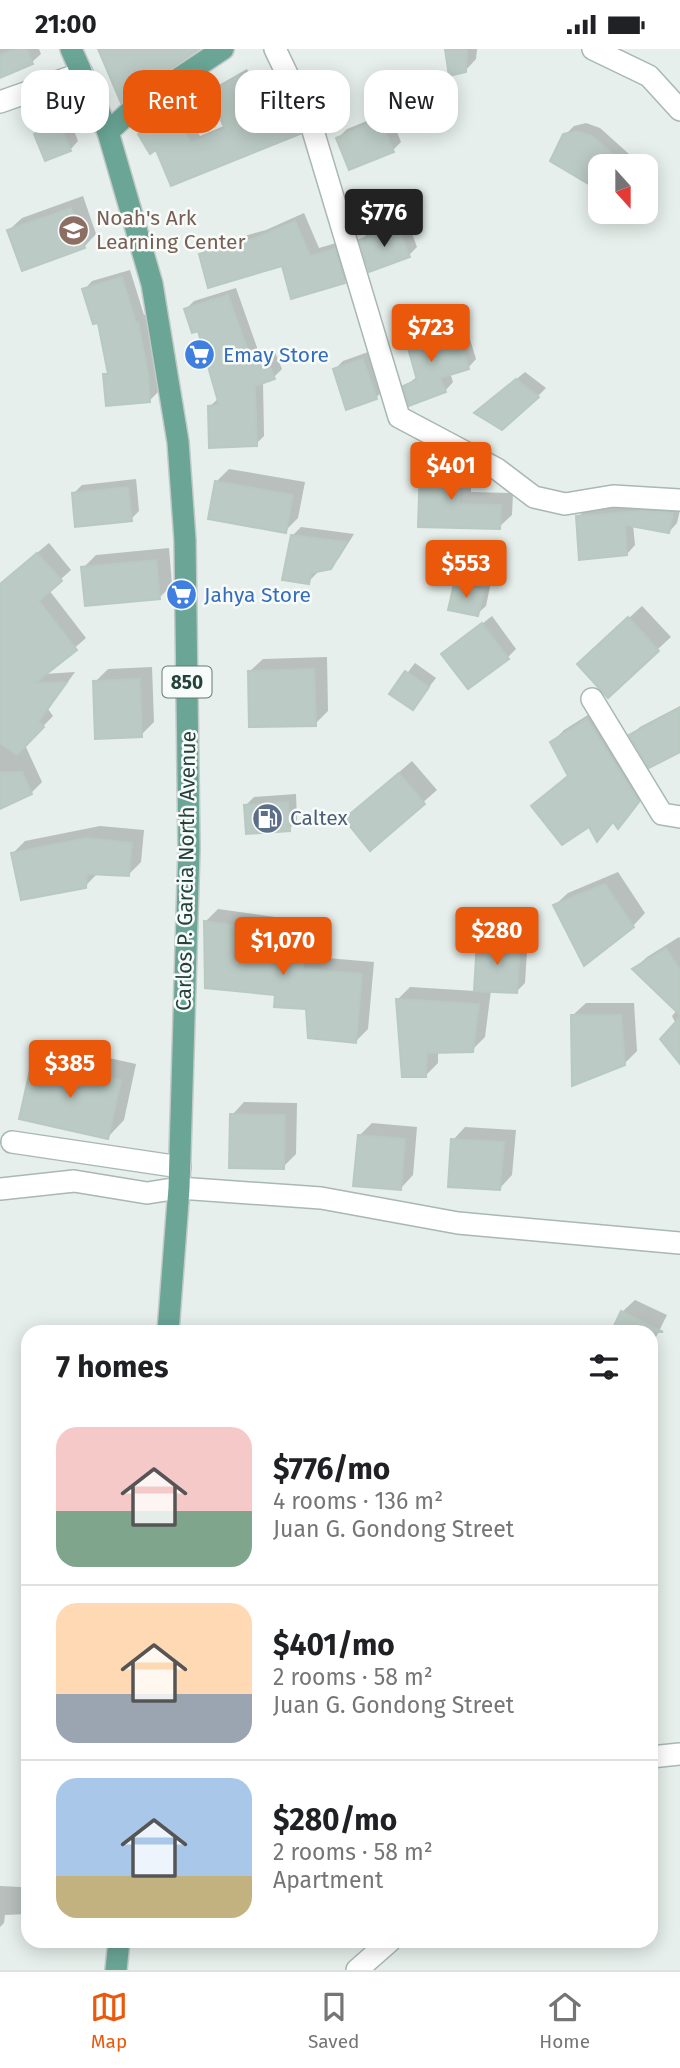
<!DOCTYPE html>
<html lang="en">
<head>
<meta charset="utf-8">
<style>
	:root { --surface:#fff; --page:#f6f6f6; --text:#202124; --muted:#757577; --line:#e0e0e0; --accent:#ea580c }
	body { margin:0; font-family:"Fira Sans",sans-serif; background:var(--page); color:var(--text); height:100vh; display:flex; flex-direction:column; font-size:26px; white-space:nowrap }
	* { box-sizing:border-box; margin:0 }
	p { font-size:23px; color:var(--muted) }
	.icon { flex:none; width:38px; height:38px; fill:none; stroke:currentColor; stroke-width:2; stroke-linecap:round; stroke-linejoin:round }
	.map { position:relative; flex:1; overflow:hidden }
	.panel { position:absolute; left:21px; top:1276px; width:637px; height:623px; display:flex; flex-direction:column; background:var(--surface); border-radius:21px; box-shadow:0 4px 18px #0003 }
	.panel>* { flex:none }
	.banner { position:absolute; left:21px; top:21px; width:639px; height:63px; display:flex; gap:14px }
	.needle { width:46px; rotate:159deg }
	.fabs { position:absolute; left:588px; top:105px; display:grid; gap:14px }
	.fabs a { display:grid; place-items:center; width:70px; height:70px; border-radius:14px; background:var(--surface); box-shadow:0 4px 18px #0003; font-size:35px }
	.price { position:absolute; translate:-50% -60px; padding:0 16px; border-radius:7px; background:var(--accent); color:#fff; font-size:23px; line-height:46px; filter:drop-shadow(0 2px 4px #0008) }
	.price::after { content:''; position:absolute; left:50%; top:42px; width:21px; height:16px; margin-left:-10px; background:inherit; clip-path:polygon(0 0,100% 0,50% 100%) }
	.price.on { background:#222; color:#fff }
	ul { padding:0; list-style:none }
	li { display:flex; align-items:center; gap:21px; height:175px; padding:0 35px }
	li+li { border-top:2px solid var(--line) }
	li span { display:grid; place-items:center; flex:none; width:196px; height:140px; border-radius:21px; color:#555 }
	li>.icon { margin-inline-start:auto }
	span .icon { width:84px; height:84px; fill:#fffc; stroke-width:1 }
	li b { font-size:30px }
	h2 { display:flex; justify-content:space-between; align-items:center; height:84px; padding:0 35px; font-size:30px }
	.chip { padding:0 24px; border-radius:21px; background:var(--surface); box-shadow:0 4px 18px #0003; font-size:24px; line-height:63px }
	.chip.on { background:var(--accent); color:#fff }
	.status { display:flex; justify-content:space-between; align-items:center; height:49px; padding:0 35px; background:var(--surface); direction:ltr }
	.status svg { height:19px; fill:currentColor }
	.menu { display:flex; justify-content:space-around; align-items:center; height:98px; border-top:2px solid var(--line); background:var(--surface); font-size:19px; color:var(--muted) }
	.menu a { display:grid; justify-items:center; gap:4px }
	.menu .on { color:var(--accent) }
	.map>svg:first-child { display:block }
</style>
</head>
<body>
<div class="status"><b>21:00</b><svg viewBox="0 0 49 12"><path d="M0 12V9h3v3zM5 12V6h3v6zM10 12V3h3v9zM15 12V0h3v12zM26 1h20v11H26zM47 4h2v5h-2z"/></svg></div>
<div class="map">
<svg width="680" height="1921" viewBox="0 0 680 1921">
	<rect width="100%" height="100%" fill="#e6efeb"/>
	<!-- shadow -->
	<g fill="#0003">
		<polygon points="0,0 39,0 41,5 32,13 0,27"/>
		<polygon points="446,0 477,0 476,10 465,22"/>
		<polygon points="247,20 268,65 298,53 308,75 299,84 157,98 140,86 149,77 182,58 200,87 226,76 211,45 219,36"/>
		<polygon points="389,63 401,93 393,101 338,89 347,80"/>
		<polygon points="69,68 78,92 70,101 36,85 45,77"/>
		<polygon points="586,74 600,79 629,105 615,117 600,117 600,129 591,135 565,86 574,77"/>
		<polygon points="83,147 96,185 84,198 9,181 22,169"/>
		<polygon points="304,164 319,199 343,192 353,224 344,233 283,215 201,206 209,197 266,181"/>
		<polygon points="406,169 417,198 409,206 361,191 370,183"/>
		<polygon points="130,221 144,266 146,266 156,314 158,343 149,352 105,326 109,322 100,271 84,241 92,232"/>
		<polygon points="236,239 260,307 274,301 282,320 274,328 263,333 264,387 256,395 210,357 219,349 200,280 186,260 194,252"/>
		<polygon points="442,269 449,293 469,287 476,310 468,319 450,324 453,333 445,342 405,337 418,327 406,285 414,277"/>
		<polygon points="371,302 384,340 376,349 335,320 343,312"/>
		<polygon points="525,323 546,339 538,347 485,356"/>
		<polygon points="434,403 472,404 471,443 513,444 512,466 499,478 420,477 422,416"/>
		<polygon points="229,420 305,433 298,469 285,482 216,433"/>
		<polygon points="136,430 139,462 131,470 74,444 82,436"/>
		<polygon points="650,454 680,461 677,474 669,483 633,476 635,496 627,505 578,468 587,459"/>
		<polygon points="301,478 354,485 339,509 330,518 318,521 317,524 308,533 293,486"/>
		<polygon points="49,494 71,521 49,541 86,589 44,625 75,623 48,660 53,667 25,696 42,733 31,744 0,758 0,541 20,518"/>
		<polygon points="169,499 172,536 159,549 83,519 96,506"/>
		<polygon points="464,528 491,533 486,557 477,565 456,536"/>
		<polygon points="642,557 671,588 608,646 592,603"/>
		<polygon points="492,567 516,600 507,609 444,605"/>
		<polygon points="327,608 328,662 315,675 250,622 263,610"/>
		<polygon points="415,614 436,629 413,659 392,644"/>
		<polygon points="152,618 154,673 141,686 95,633 108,620"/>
		<polygon points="680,657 680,701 631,686 640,678"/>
		<polygon points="599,659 649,740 629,766 614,772 598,790 589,775 533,757 569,725 552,693 564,681"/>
		<polygon points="412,712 437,741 371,799 359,758"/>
		<polygon points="296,745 297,772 289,780 245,757 254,748"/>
		<polygon points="100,777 144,781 141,813 128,826 98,824 85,837 13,804 25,792"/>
		<polygon points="618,823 645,864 633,877 555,856 568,844"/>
		<polygon points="218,860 290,870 316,869 315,908 374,913 368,980 356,992 307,958 277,945 205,873"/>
		<polygon points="488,885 528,887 525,934 516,943 491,941 485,988 472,1001 438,1002 438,1014 425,1027 398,950 410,938 475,942 479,893"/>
		<polygon points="679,888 680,889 680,997 676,975 672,967 677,961 634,920 647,908"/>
		<polygon points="586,954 634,954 637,1002 624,1015 573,966"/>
		<polygon points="50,996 136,1015 124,1071 108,1088 33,1013"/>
		<polygon points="244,1053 297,1054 296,1105 283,1118 232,1066"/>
		<polygon points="372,1074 417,1078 413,1126 401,1139 359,1087"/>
		<polygon points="465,1078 516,1081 512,1126 500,1139 453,1091"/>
		<polygon points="635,1251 667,1266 651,1298 651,1283 622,1263"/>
		<polygon points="28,1831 28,1865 5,1866 4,1874 0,1878 0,1837 21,1838"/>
	</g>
	<!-- building -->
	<g fill="#bbcac4" stroke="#b8c9c2" stroke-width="2">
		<polygon points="15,0 27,0 33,15 0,29 0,6"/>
		<polygon points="98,0 199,0 121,54"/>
		<polygon points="445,0 467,0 466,23 449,27"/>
		<polygon points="238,27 260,72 289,60 300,85 171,137 156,101 150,105 138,85 173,65 191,94 225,80 209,45"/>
		<polygon points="380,70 394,103 349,121 336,89"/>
		<polygon points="60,75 71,102 45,112 34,85"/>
		<polygon points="576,82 592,87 626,117 600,117 600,131 592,137 550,112 563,85"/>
		<polygon points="71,159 85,199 22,222 7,181"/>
		<polygon points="295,172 310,207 335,200 345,234 291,250 282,217 208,239 199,205 256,189"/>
		<polygon points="397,176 410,208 369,223 359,191"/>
		<polygon points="122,228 136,274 138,273 148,324 150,353 106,357 103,325 108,325 98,274 93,275 82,240"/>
		<polygon points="228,246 252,313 266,308 275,330 255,337 257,397 209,399 208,357 219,356 198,282 192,284 184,260"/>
		<polygon points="434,276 440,300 461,294 469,320 440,329 446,343 409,357 403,337 417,331 404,285"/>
		<polygon points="363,310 377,350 346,361 333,320"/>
		<polygon points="516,330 539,348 502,381 474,364"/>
		<polygon points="420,415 460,416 459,455 501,456 500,480 418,478"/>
		<polygon points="215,432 293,446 286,484 208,470"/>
		<polygon points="128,438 132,472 75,478 72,444"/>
		<polygon points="641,462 673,464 669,484 625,476 627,506 579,511 576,467"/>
		<polygon points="291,486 347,493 331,520 311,524 309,535 282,531"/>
		<polygon points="37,504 62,532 39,552 77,601 35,634 67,633 39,672 44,678 17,706 0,694 0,535"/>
		<polygon points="156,511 160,550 85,557 81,518"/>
		<polygon points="454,535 484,542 478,567 448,561"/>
		<polygon points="628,568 659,602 608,649 577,615"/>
		<polygon points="482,574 509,610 468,640 441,605"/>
		<polygon points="314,620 316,677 249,678 248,622"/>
		<polygon points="405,622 429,638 413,661 389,645"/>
		<polygon points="140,630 142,688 95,690 93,632"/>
		<polygon points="680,659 680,703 649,719 629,686"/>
		<polygon points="587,670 639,753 618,780 613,773 597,793 589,778 562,796 531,757 568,727 550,693"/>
		<polygon points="0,723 22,723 32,745 0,760"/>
		<polygon points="399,724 425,755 370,802 344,770"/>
		<polygon points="288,753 290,782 246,785 244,756"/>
		<polygon points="86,789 132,794 129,827 87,825 86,839 21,851 11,804"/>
		<polygon points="605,835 634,878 584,917 553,856"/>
		<polygon points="204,872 276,882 304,881 303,920 362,925 356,994 308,989 306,960 274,958 275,946 205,939"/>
		<polygon points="477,892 520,895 517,944 474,942"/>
		<polygon points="666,899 680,921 680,966 632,920"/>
		<polygon points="396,950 479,955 473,1003 427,1004 426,1028 402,1028"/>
		<polygon points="571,966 621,966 625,1016 572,1037"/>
		<polygon points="680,968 680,1015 660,990"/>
		<polygon points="32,1012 121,1031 108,1090 19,1070"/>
		<polygon points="230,1065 285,1066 284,1120 229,1119"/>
		<polygon points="358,1086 405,1090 401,1141 353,1137"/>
		<polygon points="451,1090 504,1093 500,1141 448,1138"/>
		<polygon points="621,1262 663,1283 611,1283"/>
	</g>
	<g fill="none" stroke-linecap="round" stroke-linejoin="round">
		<defs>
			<g id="minor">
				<polyline points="275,0 311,75 399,368 497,420 534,448 565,455 613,447 680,451"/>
				<polyline points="593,0 649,27 680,61"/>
				<polyline points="0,53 82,24"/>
				<polyline points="592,650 662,765 680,768"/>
				<polyline points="12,1093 180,1118"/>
				<polyline points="0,1140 74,1132 147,1144 179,1139 321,1149 458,1174 680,1194"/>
				<polyline points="651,1708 680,1705"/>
				<polyline points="357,1921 390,1892"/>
			</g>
			<g id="major">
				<polyline points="71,0 108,83 152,235 178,393 185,491 189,800 179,1139 168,1283"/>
				<polyline points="108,83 134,59 223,0"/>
				<polyline points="116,1921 119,1892"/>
			</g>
		</defs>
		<!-- minor casing -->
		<use href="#minor" stroke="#a8b8b2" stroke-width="24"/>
		<!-- major casing -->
		<use href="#major" stroke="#c2cac8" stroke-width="24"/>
		<!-- minor -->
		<use href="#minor" stroke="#fff" stroke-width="21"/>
		<!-- major -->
		<use href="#major" stroke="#6aa596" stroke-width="21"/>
	</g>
	<!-- icons -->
	<defs>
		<symbol id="school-disc" viewBox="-11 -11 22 22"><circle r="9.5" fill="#8d6e63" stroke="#f7fbf9"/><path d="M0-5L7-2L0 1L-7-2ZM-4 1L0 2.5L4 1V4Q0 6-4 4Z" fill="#fff"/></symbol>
		<symbol id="supermarket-disc" viewBox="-11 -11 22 22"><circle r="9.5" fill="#3f7fe0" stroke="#f7fbf9"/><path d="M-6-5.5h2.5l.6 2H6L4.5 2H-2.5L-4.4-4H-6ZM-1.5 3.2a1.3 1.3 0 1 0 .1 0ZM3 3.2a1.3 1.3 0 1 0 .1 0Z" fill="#fff"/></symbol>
		<symbol id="fuel-disc" viewBox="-11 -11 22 22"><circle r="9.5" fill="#5c6f8a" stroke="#f7fbf9"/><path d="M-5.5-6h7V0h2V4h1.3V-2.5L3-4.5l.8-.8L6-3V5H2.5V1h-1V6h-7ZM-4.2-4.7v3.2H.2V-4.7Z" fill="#fff"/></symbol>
	</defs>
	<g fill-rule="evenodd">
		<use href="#school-disc" x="56" y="164" width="35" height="35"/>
		<use href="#supermarket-disc" x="182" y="288" width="35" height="35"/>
		<use href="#supermarket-disc" x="164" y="528" width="35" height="35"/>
		<use href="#fuel-disc" x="250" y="752" width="35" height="35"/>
	</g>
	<g text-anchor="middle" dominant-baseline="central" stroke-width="5" stroke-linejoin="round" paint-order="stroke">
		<!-- shield labels -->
		<rect fill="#f7fbf9" stroke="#637a73" stroke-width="2" x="162.5" y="617.5" width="49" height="31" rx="5"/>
		<g font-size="19" font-weight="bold" fill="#24423a">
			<text x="187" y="633">850</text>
		</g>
		<!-- education labels -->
		<g font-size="21" fill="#785e54" stroke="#f7fbf9" text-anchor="start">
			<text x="96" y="169">Noah's Ark<tspan x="96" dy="24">Learning Center</tspan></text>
		</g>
		<!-- shop labels -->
		<g font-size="21" fill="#366cbe" stroke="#f7fbf9" text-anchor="start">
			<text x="223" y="306">Emay Store</text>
			<text x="204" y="546">Jahya Store</text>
		</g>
		<!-- service labels -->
		<g font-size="21" fill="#4e5e75" stroke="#f7fbf9" text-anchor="start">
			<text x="290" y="769">Caltex</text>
		</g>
		<!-- street labels -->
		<g font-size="21" fill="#24423a" stroke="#f7fbf9">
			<text transform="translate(186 822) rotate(-89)">Carlos P. Garcia North Avenue</text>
		</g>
	</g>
</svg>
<div class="fabs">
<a><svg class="needle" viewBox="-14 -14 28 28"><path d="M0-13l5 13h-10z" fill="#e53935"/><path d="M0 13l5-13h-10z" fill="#757577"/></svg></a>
</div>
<b class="price on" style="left:384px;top:200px">$776</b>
<b class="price" style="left:431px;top:315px">$723</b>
<b class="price" style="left:451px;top:453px">$401</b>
<b class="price" style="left:466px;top:551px">$553</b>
<b class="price" style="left:497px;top:918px">$280</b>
<b class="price" style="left:283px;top:928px">$1,070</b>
<b class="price" style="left:70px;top:1051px">$385</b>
<div class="banner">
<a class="chip">Buy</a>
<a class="chip on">Rent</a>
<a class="chip">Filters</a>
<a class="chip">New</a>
</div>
<section class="panel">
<h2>7 homes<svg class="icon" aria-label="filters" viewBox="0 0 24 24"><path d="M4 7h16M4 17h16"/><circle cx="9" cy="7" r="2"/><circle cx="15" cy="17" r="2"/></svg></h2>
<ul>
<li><span style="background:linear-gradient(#f6c9c9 60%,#7fa58c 0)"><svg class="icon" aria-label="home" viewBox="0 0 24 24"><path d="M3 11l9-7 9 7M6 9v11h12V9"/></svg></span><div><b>$776/mo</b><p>4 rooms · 136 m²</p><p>Juan G. Gondong Street</p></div></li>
<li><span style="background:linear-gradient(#ffd9b3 65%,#9aa5b1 0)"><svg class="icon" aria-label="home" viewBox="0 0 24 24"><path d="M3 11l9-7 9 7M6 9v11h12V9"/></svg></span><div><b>$401/mo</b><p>2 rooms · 58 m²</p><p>Juan G. Gondong Street</p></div></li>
<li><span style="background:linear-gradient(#a9c7e8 70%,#c2b280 0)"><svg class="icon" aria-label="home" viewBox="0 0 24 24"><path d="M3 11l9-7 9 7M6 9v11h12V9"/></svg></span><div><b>$280/mo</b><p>2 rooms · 58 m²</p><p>Apartment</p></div></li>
</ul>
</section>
</div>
<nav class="menu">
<a class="on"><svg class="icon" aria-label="map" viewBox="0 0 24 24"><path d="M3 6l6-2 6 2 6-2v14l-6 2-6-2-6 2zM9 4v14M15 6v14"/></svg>Map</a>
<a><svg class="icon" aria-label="saved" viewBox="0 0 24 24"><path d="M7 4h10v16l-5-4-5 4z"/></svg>Saved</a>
<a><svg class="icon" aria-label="home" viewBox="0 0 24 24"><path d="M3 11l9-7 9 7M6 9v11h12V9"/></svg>Home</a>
</nav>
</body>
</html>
